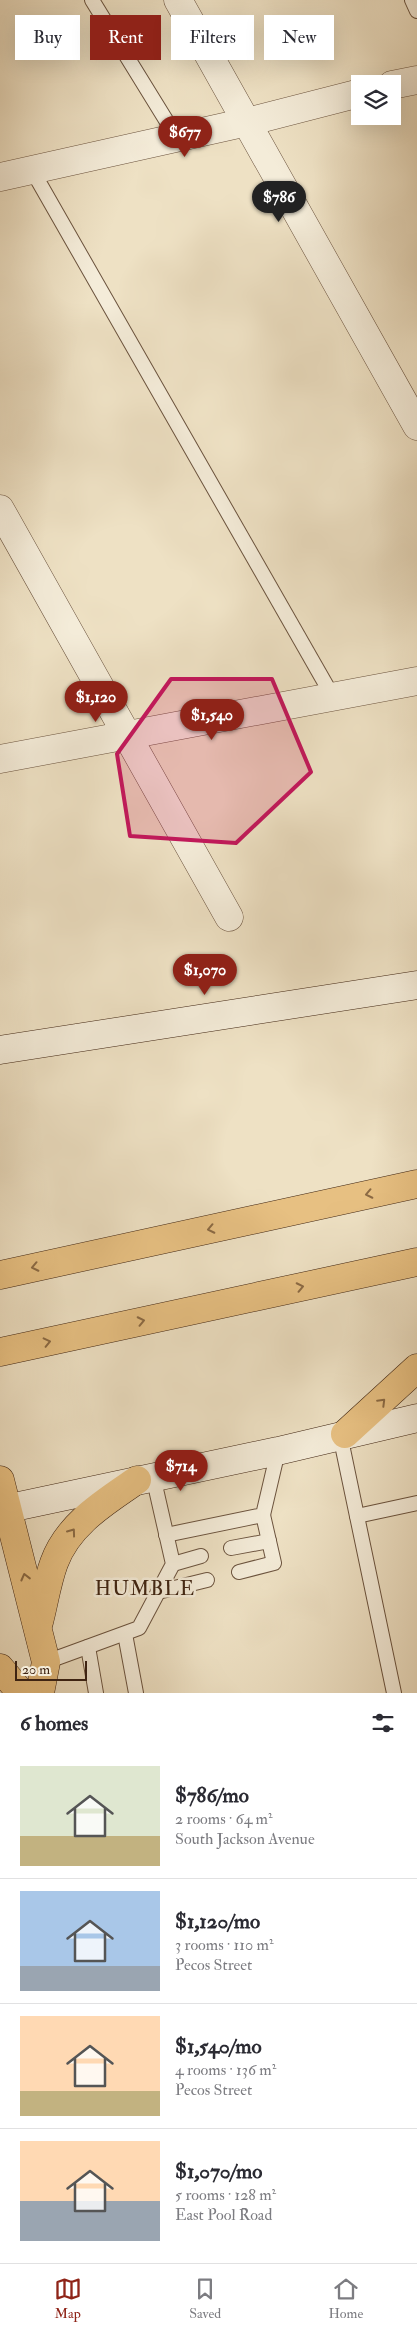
<!DOCTYPE html>
<html lang="en">
<head>
<meta charset="utf-8">
<style>
	:root { --surface:#fff; --page:#f7f7f7; --text:#2b2b33; --muted:#7c7c81; --line:#e1e1e2; --accent:#8f2418 }
	body { margin:0; font-family:"IM FELL Double Pica",serif; background:var(--page); color:var(--text); height:100vh; display:flex; flex-direction:column; font-size:19px; white-space:nowrap }
	* { box-sizing:border-box; margin:0 }
	p { font-size:16px; color:var(--muted) }
	.icon { flex:none; width:28px; height:28px; fill:none; stroke:currentColor; stroke-width:2; stroke-linecap:round; stroke-linejoin:round }
	.map { position:relative; height:1693px; overflow:hidden }
	.side { display:flex; flex-direction:column; background:var(--surface); flex:1 }
	.side>* { flex:none }
	.hud { position:absolute; left:15px; top:15px; width:388px; height:45px; display:flex; gap:10px }
	.controls { position:absolute; left:351px; top:75px; display:grid; gap:10px }
	.controls a { display:grid; place-items:center; width:50px; height:50px; border-radius:0px; background:var(--surface); box-shadow:0 5px 20px #0002; font-size:25px }
	.scale { position:absolute; left:15px; bottom:12px; width:72px; box-sizing:border-box; padding-left:5px; border:2px solid #3f2412; border-top:0; font-size:14px; line-height:18px; white-space:nowrap; color:#3f2412; -webkit-text-stroke:4px #f4ecd9; paint-order:stroke }
	.price { position:absolute; translate:-50% -42px; padding:0 11px; border-radius:18px; background:var(--accent); color:#fff; font-size:16px; line-height:32px; filter:drop-shadow(0 1px 2px #0008) }
	.price::after { content:''; position:absolute; left:50%; top:30px; width:15px; height:11px; margin-left:-8px; background:inherit; clip-path:polygon(0 0,100% 0,50% 100%) }
	.price.on { background:#222; color:#fff }
	ul { padding:0; list-style:none }
	li { display:flex; align-items:center; gap:15px; height:125px; padding:0 20px }
	li+li { border-top:1px solid var(--line) }
	li span { display:grid; place-items:center; flex:none; width:140px; height:100px; border-radius:0px; color:#555 }
	li>.icon { margin-inline-start:auto }
	span .icon { width:60px; height:60px; fill:#fffc; stroke-width:1 }
	li b { font-size:21px }
	h2 { display:flex; justify-content:space-between; align-items:center; height:60px; padding:0 20px; font-size:21px }
	.chip { padding:0 18px; border-radius:0px; background:var(--surface); box-shadow:0 5px 20px #0002; font-size:18px; line-height:45px }
	.chip.on { background:var(--accent); color:#fff }
	.dock { display:flex; justify-content:space-around; align-items:center; height:70px; border-top:1px solid var(--line); background:var(--surface); font-size:14px; color:var(--muted) }
	.dock a { display:grid; justify-items:center; gap:2px }
	.dock .on { color:var(--accent) }
	.map>svg:first-child { display:block }
</style>
</head>
<body>
<div class="map">
<svg width="417" height="1693" viewBox="0 0 417 1693">
	<rect width="100%" height="100%" fill="#eee1c4"/>
	<filter id="stains"><feTurbulence type="fractalNoise" baseFrequency=".004" numOctaves="4"/><feColorMatrix values="0 0 0 0 .2 0 0 0 0 .09 0 0 0 0 .02 0 0 0 .5 -.17"/></filter>
	<radialGradient id="worn" r=".72"><stop offset=".6" stop-color="#630" stop-opacity="0"/><stop offset="1" stop-color="#630" stop-opacity=".3"/></radialGradient>
	<g fill="none" stroke-linecap="round" stroke-linejoin="round">
		<defs>
			<g id="lane">
				<polyline points="92,0 177,138"/>
				<polyline points="412,0 417,11"/>
				<polyline points="32,170 333,697"/>
				<polyline points="340,1435 394,1693"/>
				<polyline points="357,1516 417,1503"/>
				<polyline points="166,1535 263,1515 278,1451"/>
				<polyline points="231,1548 269,1541"/>
				<polyline points="173,1564 201,1556"/>
				<polyline points="239,1572 274,1563 263,1515"/>
				<polyline points="158,1592 207,1580"/>
				<polyline points="125,1634 136,1693"/>
				<polyline points="88,1647 96,1693"/>
				<polyline points="46,1662 139,1628 173,1564 153,1476"/>
			</g>
			<g id="street">
				<polyline points="178,0 417,426"/>
				<polyline points="392,85 417,80"/>
				<polyline points="0,177 247,122 360,93"/>
				<polyline points="0,509 229,917"/>
				<polyline points="0,759 417,681"/>
			</g>
			<g id="secondary">
				<polyline points="0,1050 417,985"/>
				<polyline points="0,1510 278,1451 417,1418"/>
			</g>
			<g id="primary">
				<polyline points="0,1480 46,1662 40,1693"/>
				<path d="M39 1622C44 1603 47 1582 54 1563 68 1524 105 1502 137 1480"/>
				<polyline points="0,1668 21,1693"/>
			</g>
			<g id="highway">
				<polyline points="0,1275 417,1184"/>
				<polyline points="0,1352 417,1262"/>
				<polyline points="345,1434 417,1368"/>
			</g>
		</defs>
		<!-- lane casing -->
		<use href="#lane" stroke="#6b533e" stroke-width="16"/>
		<!-- street casing -->
		<use href="#street" stroke="#6b533e" stroke-width="29"/>
		<!-- secondary casing -->
		<use href="#secondary" stroke="#3f2412" stroke-width="29"/>
		<!-- primary casing -->
		<use href="#primary" stroke="#3f2412" stroke-width="29"/>
		<!-- highway casing -->
		<use href="#highway" stroke="#3f2412" stroke-width="29"/>
		<!-- lane -->
		<use href="#lane" stroke="#f4ecd9" stroke-width="14"/>
		<!-- street -->
		<use href="#street" stroke="#f4ecd9" stroke-width="28"/>
		<!-- secondary -->
		<use href="#secondary" stroke="#f4ecd9" stroke-width="28"/>
		<!-- primary -->
		<use href="#primary" stroke="#e7c082" stroke-width="28"/>
		<!-- highway -->
		<use href="#highway" stroke="#e7c082" stroke-width="28"/>
	</g>
	<!-- one-way arrows -->
	<defs><path id="oneway-chevron" d="M-2-3.5L2.5 0L-2 3.5" fill="none" stroke-width="1.6" stroke-linecap="round" stroke-linejoin="round" transform="scale(1.25)"/></defs>
	<g stroke="#8b6a44">
		<use href="#oneway-chevron" transform="translate(369 1194) rotate(168)"/>
		<use href="#oneway-chevron" transform="translate(211 1229) rotate(168)"/>
		<use href="#oneway-chevron" transform="translate(35 1267) rotate(168)"/>
		<use href="#oneway-chevron" transform="translate(300 1287) rotate(-12)"/>
		<use href="#oneway-chevron" transform="translate(141 1321) rotate(-12)"/>
		<use href="#oneway-chevron" transform="translate(47 1342) rotate(-13)"/>
		<use href="#oneway-chevron" transform="translate(382 1402) rotate(-45)"/>
		<use href="#oneway-chevron" transform="translate(72 1532) rotate(-54)"/>
		<use href="#oneway-chevron" transform="translate(25 1577) rotate(-104)"/>
	</g>
	<!-- marked area -->
	<path fill="#c2185b" fill-opacity="0.2" stroke="#c2185b" stroke-width="4" stroke-linejoin="round" d="M171 679H272L311 772 236 843 130 836 117 754Z"/>
	<g text-anchor="middle" dominant-baseline="central" stroke-width="5" stroke-linejoin="round" paint-order="stroke">
		<!-- neighbourhood labels -->
		<g font-size="20" letter-spacing="1" fill="#3f2412" stroke="#f4ecd9">
			<text x="145" y="1588">HUMBLE</text>
		</g>
	</g>
	<rect width="100%" height="100%" filter="url(#stains)"/>
	<rect width="100%" height="100%" fill="url(#worn)"/>
</svg>
<div class="controls">
<a><svg class="icon" aria-label="layers" viewBox="0 0 24 24"><path d="M12 4l9 5-9 5-9-5zM3 14l9 5 9-5"/></svg></a>
</div>
<div class="scale">20 m</div>
<b class="price" style="left:185px;top:158px">$677</b>
<b class="price on" style="left:279px;top:223px">$786</b>
<b class="price" style="left:96px;top:723px">$1,120</b>
<b class="price" style="left:212px;top:741px">$1,540</b>
<b class="price" style="left:205px;top:996px">$1,070</b>
<b class="price" style="left:181px;top:1492px">$714</b>
<div class="hud">
<a class="chip">Buy</a>
<a class="chip on">Rent</a>
<a class="chip">Filters</a>
<a class="chip">New</a>
</div>
</div>
<section class="side">
<h2>6 homes<svg class="icon" aria-label="filters" viewBox="0 0 24 24"><path d="M4 7h16M4 17h16"/><circle cx="9" cy="7" r="2"/><circle cx="15" cy="17" r="2"/></svg></h2>
<ul>
<li><span style="background:linear-gradient(#dfe7d0 70%,#c2b280 0)"><svg class="icon" aria-label="home" viewBox="0 0 24 24"><path d="M3 11l9-7 9 7M6 9v11h12V9"/></svg></span><div><b>$786/mo</b><p>2 rooms · 64 m²</p><p>South Jackson Avenue</p></div></li>
<li><span style="background:linear-gradient(#a9c7e8 75%,#9aa5b1 0)"><svg class="icon" aria-label="home" viewBox="0 0 24 24"><path d="M3 11l9-7 9 7M6 9v11h12V9"/></svg></span><div><b>$1,120/mo</b><p>3 rooms · 110 m²</p><p>Pecos Street</p></div></li>
<li><span style="background:linear-gradient(#ffd9b3 75%,#c2b280 0)"><svg class="icon" aria-label="home" viewBox="0 0 24 24"><path d="M3 11l9-7 9 7M6 9v11h12V9"/></svg></span><div><b>$1,540/mo</b><p>4 rooms · 136 m²</p><p>Pecos Street</p></div></li>
<li><span style="background:linear-gradient(#ffd9b3 60%,#9aa5b1 0)"><svg class="icon" aria-label="home" viewBox="0 0 24 24"><path d="M3 11l9-7 9 7M6 9v11h12V9"/></svg></span><div><b>$1,070/mo</b><p>5 rooms · 128 m²</p><p>East Pool Road</p></div></li>
</ul>
</section>
<nav class="dock">
<a class="on"><svg class="icon" aria-label="map" viewBox="0 0 24 24"><path d="M3 6l6-2 6 2 6-2v14l-6 2-6-2-6 2zM9 4v14M15 6v14"/></svg>Map</a>
<a><svg class="icon" aria-label="saved" viewBox="0 0 24 24"><path d="M7 4h10v16l-5-4-5 4z"/></svg>Saved</a>
<a><svg class="icon" aria-label="home" viewBox="0 0 24 24"><path d="M3 11l9-7 9 7M6 9v11h12V9"/></svg>Home</a>
</nav>
</body>
</html>
